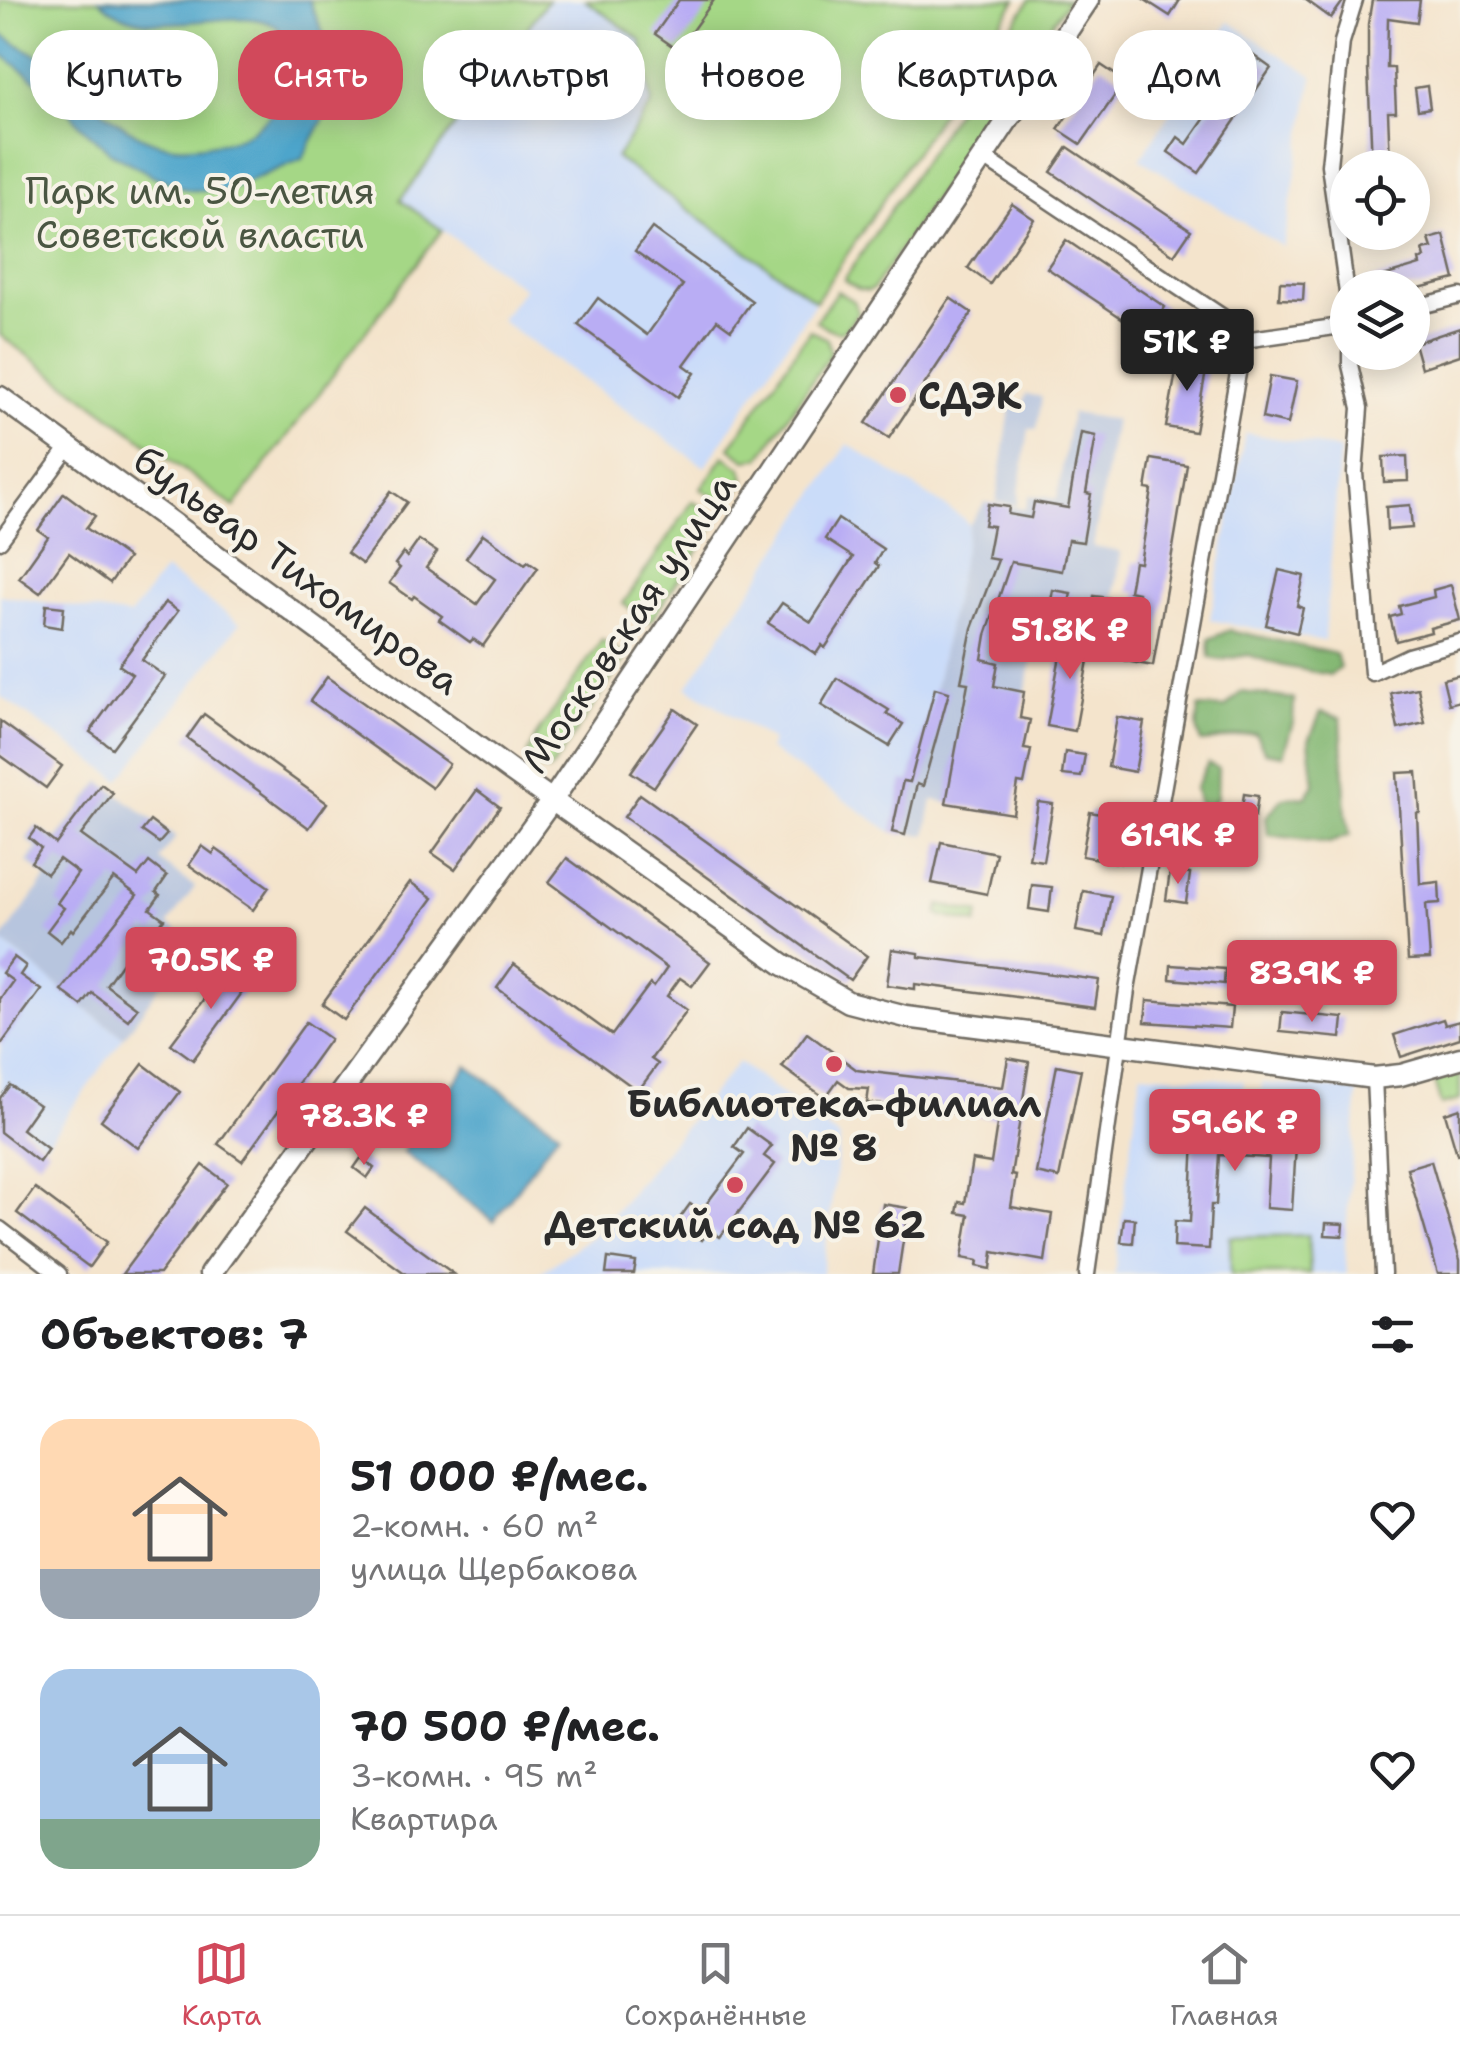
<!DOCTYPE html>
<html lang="ru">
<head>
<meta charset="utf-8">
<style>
	:root { --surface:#fff; --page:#f2f2f2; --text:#202124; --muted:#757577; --line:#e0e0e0; --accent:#d1495b }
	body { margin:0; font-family:"Shantell Sans",sans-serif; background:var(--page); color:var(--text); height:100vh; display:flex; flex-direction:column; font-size:38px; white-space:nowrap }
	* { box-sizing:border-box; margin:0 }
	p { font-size:32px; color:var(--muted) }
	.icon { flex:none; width:55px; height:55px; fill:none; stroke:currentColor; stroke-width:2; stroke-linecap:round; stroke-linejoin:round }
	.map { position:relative; height:1274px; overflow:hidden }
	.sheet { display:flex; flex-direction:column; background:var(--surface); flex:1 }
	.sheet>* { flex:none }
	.guide { position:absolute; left:30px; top:30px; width:1400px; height:90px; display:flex; gap:20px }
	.buttons { position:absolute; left:1330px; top:150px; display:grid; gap:20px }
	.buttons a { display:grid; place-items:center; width:100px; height:100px; border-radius:50%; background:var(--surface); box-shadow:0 5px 25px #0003; font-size:50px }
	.price { position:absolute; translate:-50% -85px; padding:0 22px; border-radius:10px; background:var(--accent); color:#fff; font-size:32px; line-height:65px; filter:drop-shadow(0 2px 5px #0008) }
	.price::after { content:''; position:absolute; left:50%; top:60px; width:30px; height:22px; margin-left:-15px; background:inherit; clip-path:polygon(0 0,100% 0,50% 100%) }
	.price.selected { background:#222; color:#fff }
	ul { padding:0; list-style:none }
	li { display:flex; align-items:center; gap:30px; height:250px; padding:0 40px }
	li span { display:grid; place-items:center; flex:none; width:280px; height:200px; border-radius:30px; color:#555 }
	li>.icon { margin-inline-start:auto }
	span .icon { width:120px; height:120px; fill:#fffc; stroke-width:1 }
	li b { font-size:42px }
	h2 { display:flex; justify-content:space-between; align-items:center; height:120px; padding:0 40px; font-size:42px }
	.pill { padding:0 35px; border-radius:40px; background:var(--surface); box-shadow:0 5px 25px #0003; font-size:35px; line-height:90px }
	.pill.selected { background:var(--accent); color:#fff }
	.tabs { display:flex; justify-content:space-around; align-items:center; height:140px; border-top:2px solid var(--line); background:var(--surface); font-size:28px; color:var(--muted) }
	.tabs a { display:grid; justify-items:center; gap:5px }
	.tabs .selected { color:var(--accent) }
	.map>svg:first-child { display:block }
</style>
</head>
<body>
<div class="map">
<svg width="1460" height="1274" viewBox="0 0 1460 1274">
	<rect width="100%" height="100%" fill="#f7f3e8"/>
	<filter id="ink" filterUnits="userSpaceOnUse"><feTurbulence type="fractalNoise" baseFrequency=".01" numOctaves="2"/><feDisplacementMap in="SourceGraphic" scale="20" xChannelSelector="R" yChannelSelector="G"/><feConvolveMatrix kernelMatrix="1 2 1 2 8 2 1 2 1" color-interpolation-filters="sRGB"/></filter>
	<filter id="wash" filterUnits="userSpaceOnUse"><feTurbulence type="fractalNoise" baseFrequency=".0048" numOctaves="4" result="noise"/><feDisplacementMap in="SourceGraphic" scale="40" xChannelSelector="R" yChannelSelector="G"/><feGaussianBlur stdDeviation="2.25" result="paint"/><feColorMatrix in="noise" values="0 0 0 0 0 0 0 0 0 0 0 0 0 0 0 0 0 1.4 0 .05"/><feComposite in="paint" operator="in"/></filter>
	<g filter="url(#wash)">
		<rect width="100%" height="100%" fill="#f4e4cc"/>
		<!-- built -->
		<g fill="#cadcf9">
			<polygon points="548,0 585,0 641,40 652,104 616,158 816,301 705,467 500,320 524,288 400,200"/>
			<polygon points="1229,22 1313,76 1283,247 1140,159"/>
			<polygon points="1245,433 1340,449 1324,641 1210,620"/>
			<polygon points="848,444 963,518 969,525 935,688 910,782 903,781 892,832 768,749 772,741 687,687"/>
			<polygon points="164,570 240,623 120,780 0,696 0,595 130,616"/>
			<polygon points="1,941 61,988 61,991 124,1037 46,1144 0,1109"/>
			<polygon points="738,1062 840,1138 822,1274 538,1274 599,1231"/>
			<polygon points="1141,1073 1244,1081 1243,1090 1261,1091 1262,1083 1358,1090 1345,1243 1347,1274 1114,1274"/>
		</g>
		<!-- industrial -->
		<g fill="#b7c5de">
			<polygon points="1026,394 1042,397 1037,429 1029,429 1017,505 996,502 1011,403 1024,405"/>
			<polygon points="1071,413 1115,420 1093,547 1121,552 1111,621 1042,612 1020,718 1030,720 1023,748 1031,750 1025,784 1018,783 1013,814 933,800 926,835 892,832 903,781 910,781 935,688 969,525 985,502 1025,509 1029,495 1057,499"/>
			<polygon points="101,781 176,837 159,860 195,887 168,924 191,941 124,1037 60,990 61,988 1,941 47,877 27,862 37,848 26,840 36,826 56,840"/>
		</g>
		<!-- green -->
		<g fill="#a5d786" stroke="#688158" stroke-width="2.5">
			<polygon points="0,0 548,0 400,200 442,230 234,507 0,335"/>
			<polygon points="585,0 1016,0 816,301 616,158 652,104 641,40"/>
			<polygon points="1030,0 1068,0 874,288 868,291 858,289 844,280"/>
			<path d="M837 291 853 301 858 312C842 336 841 337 816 321Z"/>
			<polygon points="810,330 827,339 831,353 760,458 746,460 730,448"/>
			<polygon points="724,456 742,468 745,480 728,507 701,489"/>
			<polygon points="693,501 719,519 650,622 623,604"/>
			<path d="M602 640 626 657 552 768 548 771C537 770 531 765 527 754L536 736Z"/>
			<polygon points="940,905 979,913 977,924 938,915"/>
			<polygon points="1460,1070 1460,1100 1441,1105 1433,1078"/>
			<polygon points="1308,1235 1310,1274 1231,1274 1230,1237"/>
		</g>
		<!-- forest -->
		<g fill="#84b873" stroke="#58724f" stroke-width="2.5">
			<polygon points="1230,630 1336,654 1340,668 1330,675 1283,666 1248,655 1220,660 1210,658 1209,639"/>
			<path d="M1241 692 1294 699 1293 722 1283 755 1265 752 1255 733C1236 734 1220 741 1201 742L1197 728 1199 707 1225 708Z"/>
			<polygon points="1321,712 1341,718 1346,815 1350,835 1329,843 1268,835 1266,817 1283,798 1306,796 1314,784 1309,740"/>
			<polygon points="1208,763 1218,768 1217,797 1209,809 1200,811 1195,788"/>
		</g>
		<!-- water -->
		<g fill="#4ea5cb" stroke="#3c687b" stroke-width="2.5">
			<path d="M99 0H309L328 45 332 66 333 101 302 159 226 191 188 190 156 177 111 153 80 125 60 99 0 53V33C15 44 30 51 46 60 58 68 69 80 80 90 101 109 127 133 154 142 174 149 195 146 215 144 242 141 268 124 281 99 292 80 291 45 277 27 235 0 149 50 99 0Z"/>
			<polygon points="467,1066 559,1131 494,1221 403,1152"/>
		</g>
		<g id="blocks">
			<!-- building -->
			<g fill="#b9adf4">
				<polygon points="679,0 714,0 678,50 655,34"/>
				<polygon points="1145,0 1180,0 1170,16"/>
				<polygon points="1306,0 1344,0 1331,18"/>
				<polygon points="1372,0 1420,0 1417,22 1388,18 1387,68 1394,68 1396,112 1388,112 1390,163 1372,163 1368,69 1368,24"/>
				<polygon points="1250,53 1271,68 1199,173 1168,152 1178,137 1187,144"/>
				<polygon points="1101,65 1125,81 1081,144 1058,129"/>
				<polygon points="1427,86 1430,108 1418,110 1415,88"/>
				<polygon points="1068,147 1191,230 1174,255 1051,172"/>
				<polygon points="1012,204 1034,219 990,284 968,268"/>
				<polygon points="652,228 752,301 731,330 717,320 684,365 695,373 678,397 578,325 598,298 647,335 683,285 635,251"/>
				<polygon points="1444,235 1455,279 1419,288 1357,288 1357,284 1420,265 1419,260 1425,258 1423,250 1432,248 1429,239"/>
				<polygon points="1066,240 1165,307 1147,335 1047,268"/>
				<polygon points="1280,282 1304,283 1303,300 1279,299"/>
				<polygon points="950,298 972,313 889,438 866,423"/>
				<polygon points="1460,328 1460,355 1421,368 1414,343"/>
				<polygon points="1179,355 1208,360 1195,432 1166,427"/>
				<polygon points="1270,376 1297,381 1288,424 1262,418"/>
				<polygon points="1081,433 1096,436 1086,493 1091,494 1083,542 1068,540 1062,571 1011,562 986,635 982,659 998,663 994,686 1024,692 1020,718 1030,720 1024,749 1031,750 1024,784 1018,783 1013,814 946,803 968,683 961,682 972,628 998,560 987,558 993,526 984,525 988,504 1009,507 1008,514 1031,518 1034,502 1068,508"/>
				<polygon points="1407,456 1408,481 1384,482 1383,457"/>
				<polygon points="1151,459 1187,465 1153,666 1126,661 1138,593 1129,591 1134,562 1140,563 1152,490 1146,489"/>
				<polygon points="391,491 407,502 362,564 347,553"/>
				<polygon points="64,493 95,516 86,528 128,558 110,583 69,553 40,593 19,578 48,537 38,530"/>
				<polygon points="1410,505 1412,528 1387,530 1386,507"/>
				<polygon points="838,519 883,549 875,563 879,566 825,648 822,645 816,654 768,623 782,603 811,622 853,557 825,539"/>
				<polygon points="483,534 525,564 528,561 538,568 483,646 473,639 470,642 439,620 442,616 414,596 412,599 389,583 400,568 395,564 403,553 407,557 419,540 437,552 426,568 477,604 495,579 466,558"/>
				<polygon points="1279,570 1304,576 1297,606 1303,608 1297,633 1266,625"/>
				<polygon points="1451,585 1460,620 1430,628 1431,632 1396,641 1390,617 1401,614 1399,606 1434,597 1433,590"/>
				<polygon points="1053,590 1071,593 1067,614 1049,611"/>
				<polygon points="1094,596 1111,598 1108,618 1091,615"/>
				<polygon points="165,602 178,611 142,660 165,676 112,748 90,732 132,674 119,665"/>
				<polygon points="46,605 64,607 62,628 44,625"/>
				<polygon points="1064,634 1092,639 1075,731 1047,726"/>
				<polygon points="1460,675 1460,701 1449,704 1443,679"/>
				<polygon points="327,677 449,764 432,788 310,701"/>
				<polygon points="837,678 889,710 886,714 903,724 889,746 821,705"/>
				<polygon points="935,688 949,692 923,786 917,784 905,835 892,832 903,781 910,782"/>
				<polygon points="1418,688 1425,723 1398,729 1391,693"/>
				<polygon points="675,709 697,724 654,787 631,772"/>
				<polygon points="204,714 327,803 309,828 187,738"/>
				<polygon points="1117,717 1144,722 1135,772 1108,767"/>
				<polygon points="0,721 62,766 46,788 0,755"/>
				<polygon points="1065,752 1085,755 1081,777 1062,775"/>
				<polygon points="1417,772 1420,813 1417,813 1420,884 1439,882 1440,903 1426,904 1430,959 1408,960 1397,773"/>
				<polygon points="101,784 113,793 81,835 138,876 149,862 167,876 156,892 160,895 150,909 164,919 153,933 146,928 106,985 137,1008 128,1020 92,993 82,1006 61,990 137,895 114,878 73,931 71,929 61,942 47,931 64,908 57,903 78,873 59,859 47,874 31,862 41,848 29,838 36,828 56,844"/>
				<polygon points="477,790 500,807 455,869 432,853"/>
				<polygon points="640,794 867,956 850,980 624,817"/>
				<polygon points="1244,794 1258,796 1255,816 1241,814"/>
				<polygon points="1038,802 1053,804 1043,861 1029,859"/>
				<polygon points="1090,812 1128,819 1120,863 1082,856"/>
				<polygon points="150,821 167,834 159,843 142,831"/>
				<polygon points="941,842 996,853 987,894 932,883"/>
				<polygon points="202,846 213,854 216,849 269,887 253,910 189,865"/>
				<polygon points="567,858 710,962 692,986 680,978 667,996 687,1010 651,1059 658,1064 638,1091 497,988 514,964 612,1035 650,984 654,987 667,968 549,882"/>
				<polygon points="1170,871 1190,874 1186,903 1166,900"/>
				<polygon points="410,882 433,898 344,1020 322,1004"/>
				<polygon points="1032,885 1052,887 1049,912 1029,909"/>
				<polygon points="1083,891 1111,896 1104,936 1076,931"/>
				<polygon points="892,949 919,953 919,957 1099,980 1095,1007 915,984 915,989 887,985"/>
				<polygon points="14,957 26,966 20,975 41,990 0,1046 0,999 13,981 2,973"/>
				<polygon points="231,964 252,979 193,1060 171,1044"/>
				<polygon points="1171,965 1225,969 1224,984 1170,979"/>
				<polygon points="1147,1000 1232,1007 1230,1028 1145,1022"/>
				<polygon points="1282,1012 1343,1018 1341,1038 1280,1032"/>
				<polygon points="1443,1019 1445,1025 1460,1021 1460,1038 1401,1057 1394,1035"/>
				<polygon points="306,1022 330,1039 242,1161 218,1144"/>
				<polygon points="807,1033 857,1070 871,1072 1003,1087 1008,1058 1029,1062 1011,1175 1016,1176 1011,1207 1052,1214 1045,1261 993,1252 991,1269 977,1266 978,1261 962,1258 969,1215 957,1213 959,1202 965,1203 972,1160 991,1163 998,1118 867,1103 869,1089 849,1088 838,1080 825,1098 782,1067"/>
				<polygon points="143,1064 180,1092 138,1148 101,1120"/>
				<polygon points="1057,1065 1081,1070 1059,1178 1036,1173"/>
				<polygon points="10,1085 39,1105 22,1129 48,1149 39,1162 0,1132 0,1098"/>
				<polygon points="1460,1108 1460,1154 1457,1154 1445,1113"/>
				<polygon points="1208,1123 1288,1128 1286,1146 1296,1146 1292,1210 1266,1208 1269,1158 1219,1155 1216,1205 1211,1205 1209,1249 1174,1247 1175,1221 1190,1222 1194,1139 1207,1140"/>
				<polygon points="747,1128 772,1146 764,1156 775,1164 720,1237 710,1230 702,1240 677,1222 690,1204 701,1211 744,1154 734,1147"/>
				<polygon points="361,1158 374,1168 367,1178 354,1168"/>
				<polygon points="1431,1161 1460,1260 1460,1274 1438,1274 1407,1168"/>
				<polygon points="203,1165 227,1183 159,1274 122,1274"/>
				<polygon points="35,1188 107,1242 89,1267 17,1213"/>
				<polygon points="883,1204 908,1208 898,1274 873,1274"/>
				<polygon points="365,1208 410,1242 454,1274 406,1274 347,1231"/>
				<polygon points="1124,1218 1135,1219 1133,1243 1121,1242"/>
				<polygon points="1326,1223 1344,1224 1343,1236 1325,1235"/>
				<polygon points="608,1258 636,1262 634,1274 606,1274"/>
			</g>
		</g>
	</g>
	<g filter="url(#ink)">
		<use href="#blocks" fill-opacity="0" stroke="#716c63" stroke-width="2.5"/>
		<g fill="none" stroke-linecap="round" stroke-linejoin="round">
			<defs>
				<g id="street">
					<polyline points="983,157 1223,317 1244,340"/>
					<polyline points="1348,300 1329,165 1342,42 1355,0"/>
					<polyline points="1412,308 1460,296"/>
					<polyline points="1244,340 1348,325"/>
					<polyline points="1350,352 1350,365 1360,408 1355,473 1372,673 1408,656 1460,642"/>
					<polyline points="0,541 69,447"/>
					<polyline points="1374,1078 1383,1274"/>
					<polyline points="0,1229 59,1274"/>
					<polyline points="1087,1274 1127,990 1244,340"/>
				</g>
				<g id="secondary">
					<polyline points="0,397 508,769 784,965 848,1002 906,1017 1374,1078 1401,1075 1460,1058"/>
					<polyline points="210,1274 553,799 1088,0"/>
				</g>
			</defs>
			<!-- street casing -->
			<use href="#street" stroke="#716c63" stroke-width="19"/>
			<!-- secondary casing -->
			<use href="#secondary" stroke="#716c63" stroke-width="25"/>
			<!-- street -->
			<use href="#street" stroke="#fff" stroke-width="14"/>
			<!-- secondary -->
			<use href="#secondary" stroke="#fff" stroke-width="20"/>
		</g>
	</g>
	<!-- markers -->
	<g fill="#d1495b" stroke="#f7f3e8" stroke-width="4">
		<circle cx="898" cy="395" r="10"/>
		<circle cx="834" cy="1064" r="10"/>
		<circle cx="735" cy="1185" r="10"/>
	</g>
	<g text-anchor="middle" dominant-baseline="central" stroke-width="8" stroke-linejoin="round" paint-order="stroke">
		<!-- park labels -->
		<g font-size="38" fill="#4a5642" stroke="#f7f3e8">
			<text x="200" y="190">Парк им. 50-летия<tspan x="200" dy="44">Советской власти</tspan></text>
		</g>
		<!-- poi labels -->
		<g font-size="38" font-weight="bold" fill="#2b2b2b" stroke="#f7f3e8">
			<text x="918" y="395" text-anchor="start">СДЭК</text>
			<text x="834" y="1103">Библиотека-филиал<tspan x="834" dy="44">№ 8</tspan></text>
			<text x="735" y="1224">Детский сад № 62</text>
		</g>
		<!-- street labels -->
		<g font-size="38" fill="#2b2b2b" stroke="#f7f3e8">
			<text transform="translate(297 570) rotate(36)">бульвар Тихомирова</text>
			<text transform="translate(628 623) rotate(-56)">Московская улица</text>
		</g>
	</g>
</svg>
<div class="buttons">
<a><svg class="icon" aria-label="locate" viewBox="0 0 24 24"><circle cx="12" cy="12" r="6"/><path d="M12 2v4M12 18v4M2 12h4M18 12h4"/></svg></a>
<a><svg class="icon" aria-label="layers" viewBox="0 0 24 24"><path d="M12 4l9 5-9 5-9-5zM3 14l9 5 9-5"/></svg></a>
</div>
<b class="price selected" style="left:1187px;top:394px">51K ₽</b>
<b class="price" style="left:1070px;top:682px">51.8K ₽</b>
<b class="price" style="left:1178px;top:887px">61.9K ₽</b>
<b class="price" style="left:211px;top:1012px">70.5K ₽</b>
<b class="price" style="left:1312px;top:1025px">83.9K ₽</b>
<b class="price" style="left:364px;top:1168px">78.3K ₽</b>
<b class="price" style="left:1235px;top:1174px">59.6K ₽</b>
<div class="guide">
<a class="pill">Купить</a>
<a class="pill selected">Снять</a>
<a class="pill">Фильтры</a>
<a class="pill">Новое</a>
<a class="pill">Квартира</a>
<a class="pill">Дом</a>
</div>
</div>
<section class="sheet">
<h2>Объектов: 7<svg class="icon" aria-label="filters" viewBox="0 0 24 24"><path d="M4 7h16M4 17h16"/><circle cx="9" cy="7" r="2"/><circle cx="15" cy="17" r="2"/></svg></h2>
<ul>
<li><span style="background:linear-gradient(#ffd9b3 75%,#9aa5b1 0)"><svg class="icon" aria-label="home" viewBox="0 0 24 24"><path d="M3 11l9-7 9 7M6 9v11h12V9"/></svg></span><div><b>51 000 ₽/мес.</b><p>2-комн. · 60 m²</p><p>улица Щербакова</p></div><svg class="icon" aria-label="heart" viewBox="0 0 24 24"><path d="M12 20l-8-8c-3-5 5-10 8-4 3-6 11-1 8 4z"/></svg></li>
<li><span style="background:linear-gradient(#a9c7e8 75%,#7fa58c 0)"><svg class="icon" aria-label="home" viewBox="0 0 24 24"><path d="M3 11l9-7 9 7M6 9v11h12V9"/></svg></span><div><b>70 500 ₽/мес.</b><p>3-комн. · 95 m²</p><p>Квартира</p></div><svg class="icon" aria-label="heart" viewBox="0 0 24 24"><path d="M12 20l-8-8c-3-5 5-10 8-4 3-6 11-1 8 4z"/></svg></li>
</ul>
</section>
<nav class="tabs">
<a class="selected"><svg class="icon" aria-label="map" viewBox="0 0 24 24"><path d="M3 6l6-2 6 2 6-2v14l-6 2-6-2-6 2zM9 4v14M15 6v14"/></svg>Карта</a>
<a><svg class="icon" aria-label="saved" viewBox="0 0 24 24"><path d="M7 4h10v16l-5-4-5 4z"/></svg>Сохранённые</a>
<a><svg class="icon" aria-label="home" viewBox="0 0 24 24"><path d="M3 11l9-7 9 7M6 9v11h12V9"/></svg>Главная</a>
</nav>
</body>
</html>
